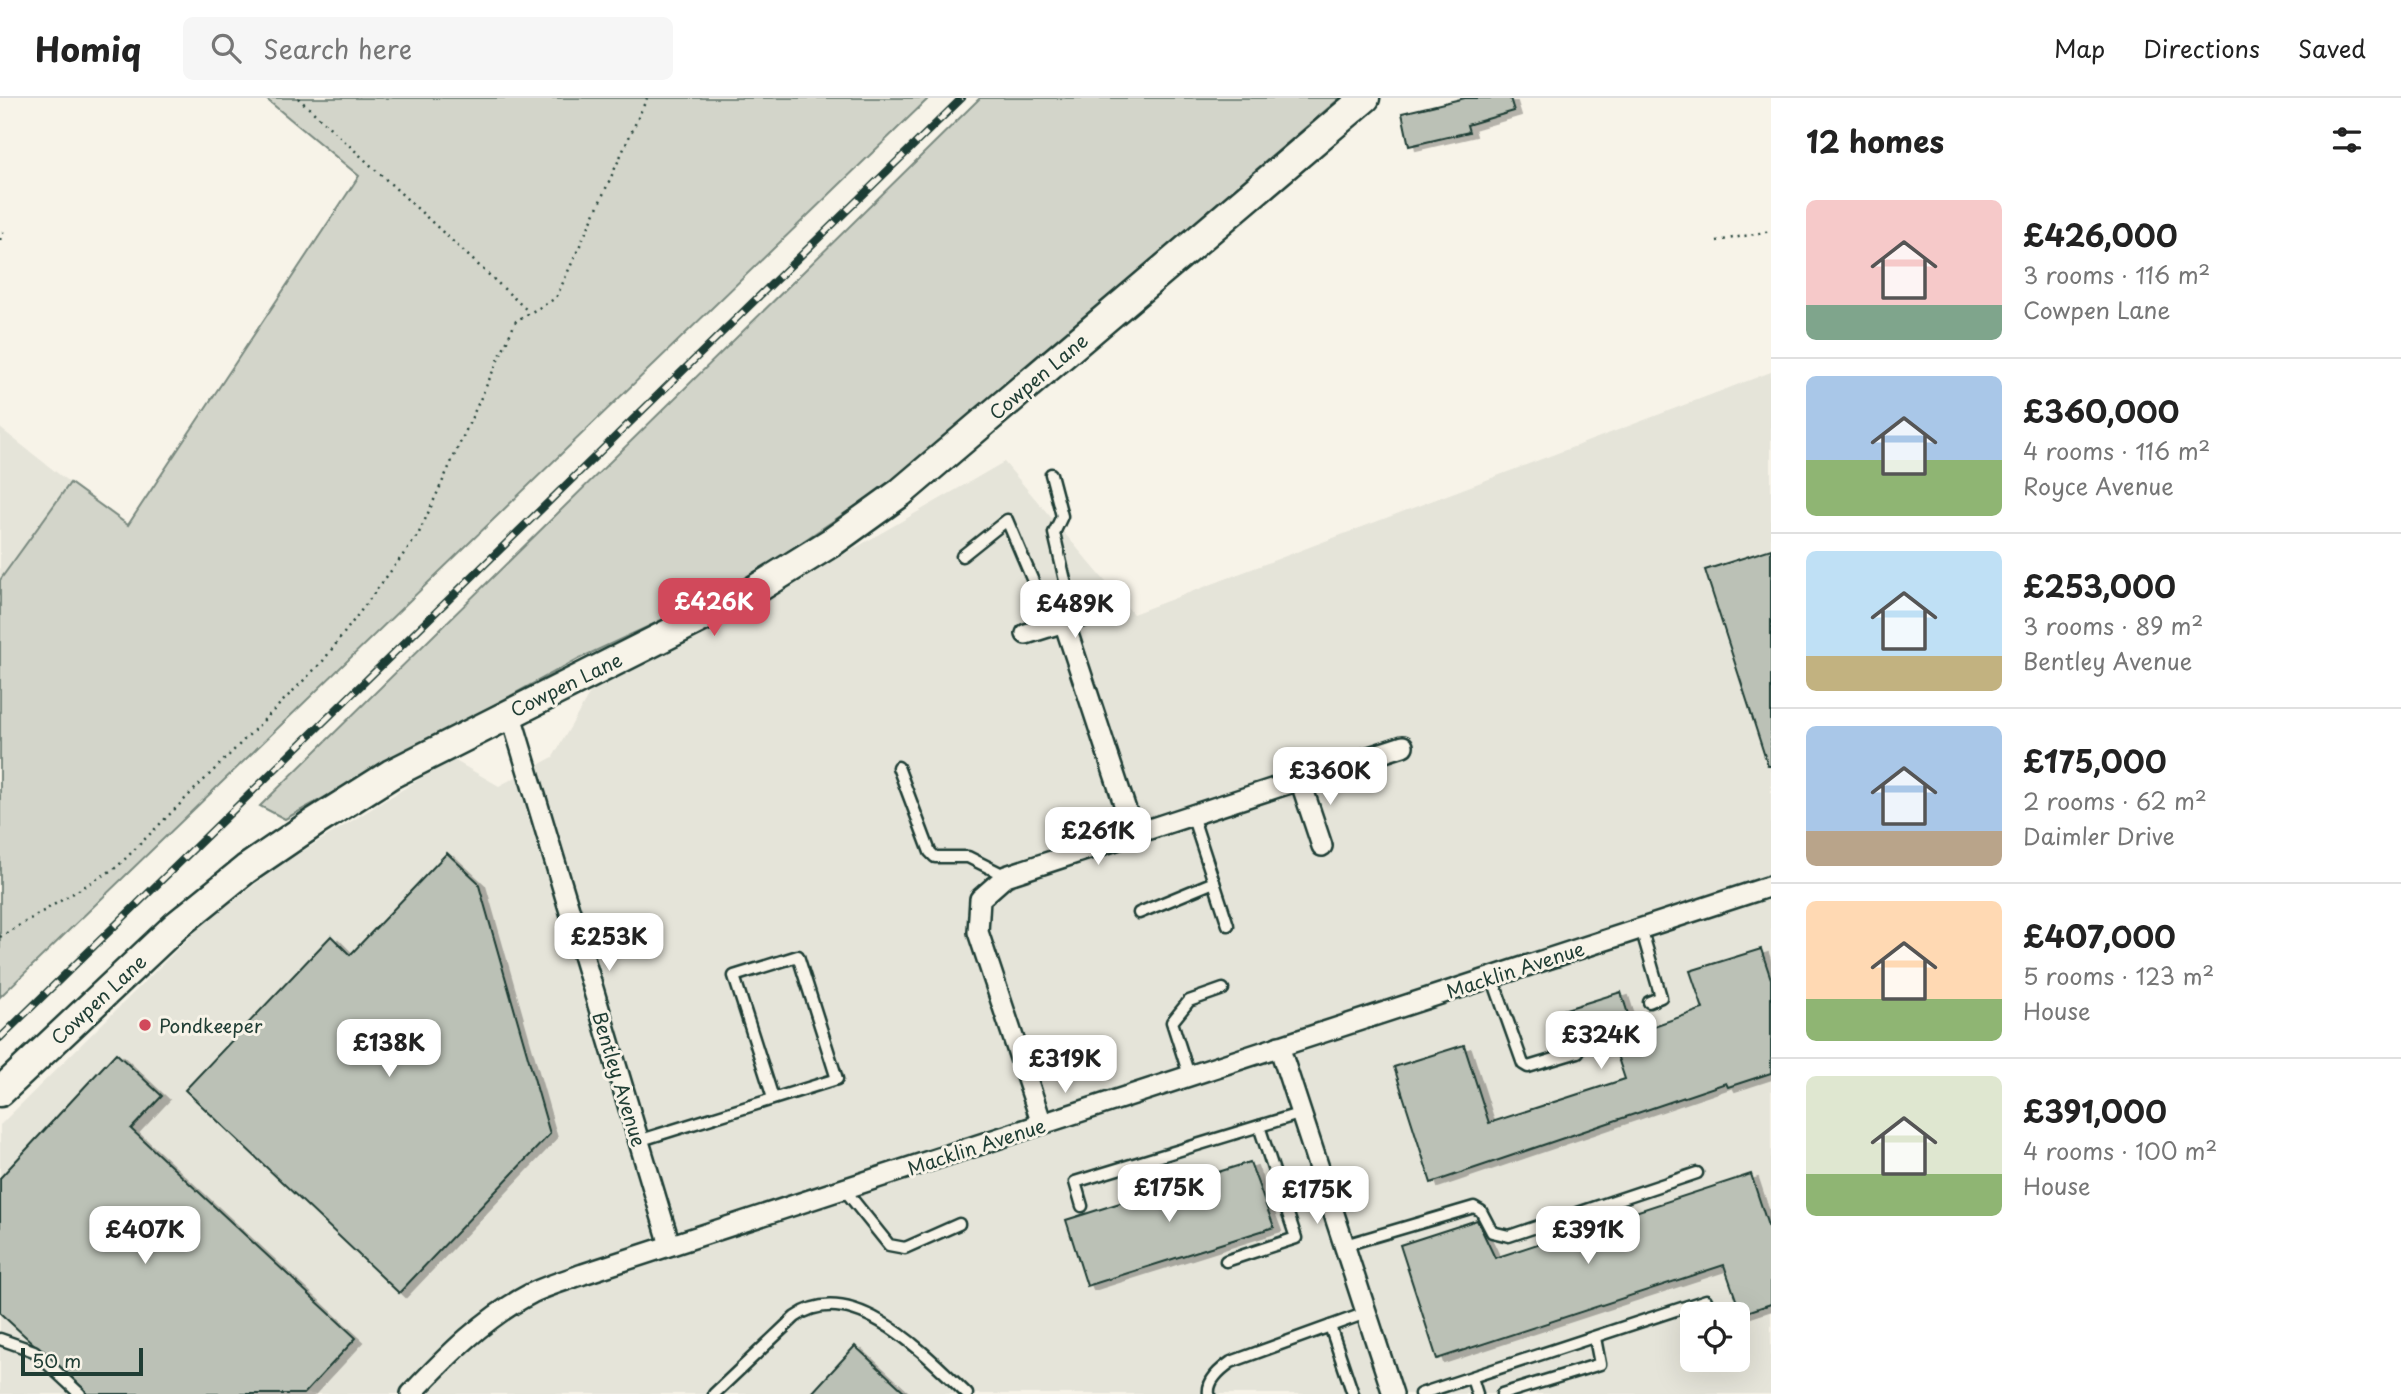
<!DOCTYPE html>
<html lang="en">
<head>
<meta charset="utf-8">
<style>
	:root { --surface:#fff; --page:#f6f6f6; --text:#222; --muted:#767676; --line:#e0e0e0; --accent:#d1495b }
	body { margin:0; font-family:"Playpen Sans",sans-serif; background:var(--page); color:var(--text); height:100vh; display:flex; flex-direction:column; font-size:26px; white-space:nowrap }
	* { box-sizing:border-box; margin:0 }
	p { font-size:23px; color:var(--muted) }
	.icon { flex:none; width:38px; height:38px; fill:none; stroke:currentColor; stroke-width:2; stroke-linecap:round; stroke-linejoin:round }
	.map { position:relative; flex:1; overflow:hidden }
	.panel { display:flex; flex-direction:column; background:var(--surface); width:630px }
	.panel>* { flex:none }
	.fabs { position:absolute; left:1680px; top:1204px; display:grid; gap:14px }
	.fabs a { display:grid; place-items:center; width:70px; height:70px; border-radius:10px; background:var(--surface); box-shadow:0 7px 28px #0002; font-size:35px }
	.scale { position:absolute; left:21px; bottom:18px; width:122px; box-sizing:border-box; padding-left:7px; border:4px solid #1f3d34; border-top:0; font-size:19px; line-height:24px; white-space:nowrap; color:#1f3d34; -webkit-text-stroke:5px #f7f3e8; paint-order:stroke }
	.price { position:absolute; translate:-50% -60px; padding:0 16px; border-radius:14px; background:#fff; color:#222; font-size:23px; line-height:46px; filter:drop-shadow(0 2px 4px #0008) }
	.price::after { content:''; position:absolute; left:50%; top:42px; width:21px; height:16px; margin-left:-10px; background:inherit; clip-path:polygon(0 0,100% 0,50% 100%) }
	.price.on { background:var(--accent); color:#fff }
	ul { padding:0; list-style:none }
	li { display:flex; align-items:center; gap:21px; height:175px; padding:0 35px }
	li+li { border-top:2px solid var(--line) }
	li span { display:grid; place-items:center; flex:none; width:196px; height:140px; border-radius:10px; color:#555 }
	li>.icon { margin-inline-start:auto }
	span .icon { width:84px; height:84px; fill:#fffc; stroke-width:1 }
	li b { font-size:30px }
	h2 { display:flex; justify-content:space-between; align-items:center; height:84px; padding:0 35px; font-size:30px }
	header { display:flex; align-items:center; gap:42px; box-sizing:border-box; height:98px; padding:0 35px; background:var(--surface); border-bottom:2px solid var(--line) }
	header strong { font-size:33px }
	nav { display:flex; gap:38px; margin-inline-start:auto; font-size:24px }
	.search { width:490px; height:63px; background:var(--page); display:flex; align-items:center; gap:18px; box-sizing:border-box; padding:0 24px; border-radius:10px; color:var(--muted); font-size:26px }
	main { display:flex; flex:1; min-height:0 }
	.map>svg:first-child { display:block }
</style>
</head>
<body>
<header>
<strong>Homiq</strong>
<div class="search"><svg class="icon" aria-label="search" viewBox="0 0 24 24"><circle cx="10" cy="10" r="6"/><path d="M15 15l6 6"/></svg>Search here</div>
<nav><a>Map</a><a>Directions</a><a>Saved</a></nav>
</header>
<main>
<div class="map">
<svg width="1771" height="1296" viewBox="0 0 1771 1296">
	<defs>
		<filter id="shadow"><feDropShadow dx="7" dy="4" stdDeviation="0" flood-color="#0004"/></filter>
	</defs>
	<rect width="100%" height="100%" fill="#f7f3e8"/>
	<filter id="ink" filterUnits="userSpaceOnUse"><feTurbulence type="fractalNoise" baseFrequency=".0143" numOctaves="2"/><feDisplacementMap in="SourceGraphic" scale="14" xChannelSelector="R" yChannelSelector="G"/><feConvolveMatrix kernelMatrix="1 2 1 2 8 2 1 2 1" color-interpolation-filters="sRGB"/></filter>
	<g filter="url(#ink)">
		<!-- built -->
		<g fill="#e5e4d9" fill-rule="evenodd">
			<path d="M1771 274V1296H0V1027L208 821 287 763 452 661 499 688 553 659 594 588 741 516 1004 364 1133 516ZM1692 1216H1738V1262H1692Z"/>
			<polygon points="0,330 70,385 0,482"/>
		</g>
		<!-- green -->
		<g fill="#d3d5ca" stroke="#79897f" stroke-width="2">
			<polygon points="265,0 929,0 0,899 0,482 70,385 128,427 359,78"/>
			<polygon points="980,0 1340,0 894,382 740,486 578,561 285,721 260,708"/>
		</g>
		<!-- building -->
		<g fill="#bbc1b6" stroke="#1f3d34" stroke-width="2" filter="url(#shadow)">
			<polygon points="1465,0 1510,0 1514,13 1467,27 1469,34 1409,48 1402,15"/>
			<polygon points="1771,451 1771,668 1768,668 1705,472"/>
			<polygon points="447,755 478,784 550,1036 399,1195 185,992 331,838 350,857"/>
			<polygon points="1761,851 1771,881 1771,975 1728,989 1726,985 1431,1085 1394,969 1464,947 1489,1025 1625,981 1612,942 1607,943 1602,929 1571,939 1563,912 1621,894 1634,935 1703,911 1690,873"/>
			<polygon points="116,955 162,998 131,1031 356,1240 304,1296 88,1296 0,1215 0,1080"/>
			<polygon points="1250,1064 1274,1129 1087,1188 1066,1122"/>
			<polygon points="1751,1076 1771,1137 1771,1206 1741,1216 1724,1167 1437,1261 1400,1147 1477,1122 1495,1160"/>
			<polygon points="855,1248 907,1296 811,1296"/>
		</g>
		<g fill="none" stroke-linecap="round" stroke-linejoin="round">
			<defs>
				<g id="lane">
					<polyline points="1051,376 1062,418 1054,435 1074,521"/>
					<polyline points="962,458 1007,422 1052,528"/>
					<polyline points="898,669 930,754 935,759 968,759 1006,778"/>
					<polyline points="1192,717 1228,827"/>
					<polyline points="1139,815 1214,784"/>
					<polyline points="1641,830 1661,899 1649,904"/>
					<polyline points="1492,879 1523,966 1528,969 1578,954"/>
					<polyline points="1189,977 1172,924 1189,903 1223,891"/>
					<polyline points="638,1043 837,981 798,858 734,878 773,1000"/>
					<polyline points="844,1091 889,1147 905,1150 959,1126"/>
					<polyline points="1082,1108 1075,1084 1302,1015"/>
					<polyline points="1345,1147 1474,1109 1481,1113 1492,1134 1509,1138 1697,1075"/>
					<polyline points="1226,1163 1296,1140 1259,1028"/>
					<polyline points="1330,1228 1353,1296"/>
					<polyline points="0,1241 34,1253 80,1296"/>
					<polyline points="1472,1280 1477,1296"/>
					<path d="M714 1296 795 1219C853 1178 927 1258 967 1296"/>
					<path d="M1209 1296C1207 1282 1221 1271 1231 1264L1366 1215"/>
					<polyline points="1420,1296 1706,1202"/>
					<polyline points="1502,1296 1600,1266 1595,1240"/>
				</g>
				<g id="street">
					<polyline points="1064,524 1134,736"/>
					<polyline points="1026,536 1112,509"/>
					<polyline points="510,614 670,1147"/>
					<polyline points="1300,682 1322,748"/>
					<polyline points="1279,948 1393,1296"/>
					<polyline points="1042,1026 978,834 980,801 1006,778 1403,648"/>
					<path d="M411 1296C447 1258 485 1219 532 1195 549 1187 567 1182 583 1176L1771 788"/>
				</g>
				<polyline id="secondary" points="0,994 177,827 246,771 315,724 391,676 748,496 832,444 900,395 1365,0"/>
			</defs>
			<!-- lane casing -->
			<use href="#lane" stroke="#1f3d34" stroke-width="15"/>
			<!-- street casing -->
			<use href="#street" stroke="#1f3d34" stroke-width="24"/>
			<!-- secondary casing -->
			<use href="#secondary" stroke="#1f3d34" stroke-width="33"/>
			<!-- path -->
			<g stroke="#1f3d34" stroke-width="2.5" stroke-dasharray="2 5" stroke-linecap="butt">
				<polyline points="298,0 529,214"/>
				<polyline points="0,142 5,129"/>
				<polyline points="1717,143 1771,133"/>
				<polyline points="0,839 117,769 323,563 418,437 516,223 556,200 647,0"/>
			</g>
			<!-- lane -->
			<use href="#lane" stroke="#f7f3e8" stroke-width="10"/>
			<!-- street -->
			<use href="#street" stroke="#f7f3e8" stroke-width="19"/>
			<!-- secondary -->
			<use href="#secondary" stroke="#f7f3e8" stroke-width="28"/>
			<defs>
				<polyline id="rail" points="0,940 962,0"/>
			</defs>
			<!-- rail casing -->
			<use href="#rail" stroke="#1f3d34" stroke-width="8"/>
			<!-- rail -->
			<use href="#rail" stroke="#f7f3e8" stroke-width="5" stroke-dasharray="16" stroke-linecap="butt"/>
		</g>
	</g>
	<!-- markers -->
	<circle fill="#d1495b" stroke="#f7f3e8" stroke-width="2.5" cx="145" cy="927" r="7"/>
	<g text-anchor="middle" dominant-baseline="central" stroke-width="6" stroke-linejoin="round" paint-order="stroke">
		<!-- street labels -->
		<g font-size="19" fill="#1f3d34" stroke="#f7f3e8">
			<text transform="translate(1038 278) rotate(-40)">Cowpen Lane</text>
			<text transform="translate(566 586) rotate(-26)">Cowpen Lane</text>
			<text transform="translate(1515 871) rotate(-18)">Macklin Avenue</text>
			<text transform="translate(98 901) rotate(-43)">Cowpen Lane</text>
			<text transform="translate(620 981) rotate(73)">Bentley Avenue</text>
			<text transform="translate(976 1048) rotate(-18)">Macklin Avenue</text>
		</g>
		<!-- poi labels -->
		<g font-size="19" fill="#1f3d34" stroke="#f7f3e8" text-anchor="start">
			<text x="159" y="927">Pondkeeper</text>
		</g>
	</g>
</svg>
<div class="fabs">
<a><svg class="icon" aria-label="locate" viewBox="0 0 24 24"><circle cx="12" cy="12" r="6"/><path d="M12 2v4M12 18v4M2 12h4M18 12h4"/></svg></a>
</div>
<div class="scale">50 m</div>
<b class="price on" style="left:714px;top:540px">£426K</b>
<b class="price" style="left:1075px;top:542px">£489K</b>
<b class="price" style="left:1330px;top:709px">£360K</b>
<b class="price" style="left:1098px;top:769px">£261K</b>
<b class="price" style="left:609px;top:875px">£253K</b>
<b class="price" style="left:1601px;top:973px">£324K</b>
<b class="price" style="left:389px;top:981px">£138K</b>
<b class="price" style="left:1065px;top:997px">£319K</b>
<b class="price" style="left:1169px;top:1126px">£175K</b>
<b class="price" style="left:1317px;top:1128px">£175K</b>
<b class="price" style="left:145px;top:1168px">£407K</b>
<b class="price" style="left:1588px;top:1168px">£391K</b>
</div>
<section class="panel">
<h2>12 homes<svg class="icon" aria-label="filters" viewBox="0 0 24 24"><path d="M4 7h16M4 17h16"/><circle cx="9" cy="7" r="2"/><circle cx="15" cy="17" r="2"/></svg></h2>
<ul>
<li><span style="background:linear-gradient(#f6c9c9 75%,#7fa58c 0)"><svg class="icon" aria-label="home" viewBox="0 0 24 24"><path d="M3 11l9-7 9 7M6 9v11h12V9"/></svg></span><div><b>£426,000</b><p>3 rooms · 116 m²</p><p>Cowpen Lane</p></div></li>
<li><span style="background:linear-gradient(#a9c7e8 60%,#8fb573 0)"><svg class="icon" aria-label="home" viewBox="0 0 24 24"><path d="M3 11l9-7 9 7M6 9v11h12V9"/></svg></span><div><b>£360,000</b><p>4 rooms · 116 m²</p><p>Royce Avenue</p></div></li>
<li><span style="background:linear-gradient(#bfe0f5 75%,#c2b280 0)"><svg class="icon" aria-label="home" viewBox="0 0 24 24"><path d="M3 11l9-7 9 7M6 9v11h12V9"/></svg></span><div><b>£253,000</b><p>3 rooms · 89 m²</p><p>Bentley Avenue</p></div></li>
<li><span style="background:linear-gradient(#a9c7e8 75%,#b9a48a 0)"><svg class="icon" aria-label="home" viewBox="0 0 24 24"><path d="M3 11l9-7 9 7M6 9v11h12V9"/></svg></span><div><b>£175,000</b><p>2 rooms · 62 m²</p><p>Daimler Drive</p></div></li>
<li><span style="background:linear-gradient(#ffd9b3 70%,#8fb573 0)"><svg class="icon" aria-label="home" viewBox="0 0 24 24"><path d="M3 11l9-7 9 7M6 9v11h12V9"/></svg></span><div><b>£407,000</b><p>5 rooms · 123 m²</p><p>House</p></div></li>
<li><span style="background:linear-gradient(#dfe7d0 70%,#8fb573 0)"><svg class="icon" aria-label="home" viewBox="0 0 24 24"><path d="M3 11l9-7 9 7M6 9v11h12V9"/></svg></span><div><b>£391,000</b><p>4 rooms · 100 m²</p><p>House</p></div></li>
</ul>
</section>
</main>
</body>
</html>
